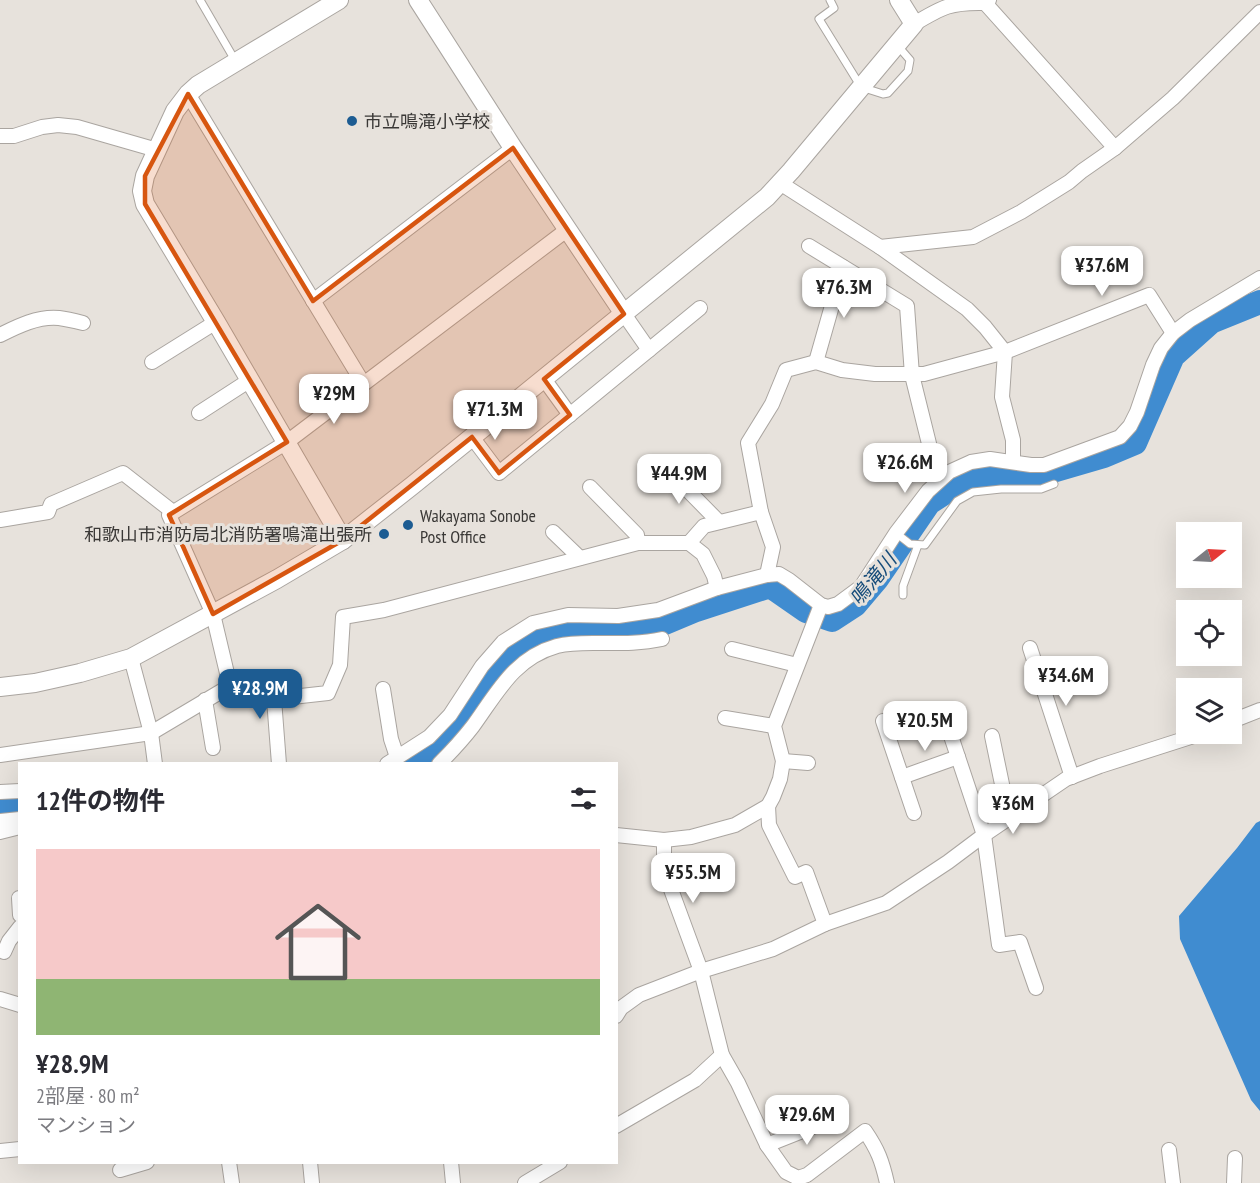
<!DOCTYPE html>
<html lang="ja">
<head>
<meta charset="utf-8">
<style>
	:root { --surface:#fff; --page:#f2f2f3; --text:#2b2b33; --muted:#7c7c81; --line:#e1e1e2; --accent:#1d5c92 }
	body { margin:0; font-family:"PT Sans Narrow","Noto Sans JP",sans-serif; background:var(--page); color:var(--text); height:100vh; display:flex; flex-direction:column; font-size:22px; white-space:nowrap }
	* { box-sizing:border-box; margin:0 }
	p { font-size:20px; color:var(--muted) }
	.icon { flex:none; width:33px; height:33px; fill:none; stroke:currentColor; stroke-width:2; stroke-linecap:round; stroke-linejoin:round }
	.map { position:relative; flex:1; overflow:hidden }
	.side { position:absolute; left:18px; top:762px; width:600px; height:402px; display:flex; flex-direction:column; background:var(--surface); border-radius:0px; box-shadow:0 6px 24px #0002 }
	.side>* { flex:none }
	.needle { width:39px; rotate:72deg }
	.fabs { position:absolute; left:1176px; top:522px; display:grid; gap:12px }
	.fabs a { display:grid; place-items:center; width:66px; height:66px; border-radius:0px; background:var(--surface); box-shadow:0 6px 24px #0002; font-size:30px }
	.price { position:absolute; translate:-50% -51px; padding:0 14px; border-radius:12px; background:#fff; color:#222; font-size:20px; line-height:39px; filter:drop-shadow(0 2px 3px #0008) }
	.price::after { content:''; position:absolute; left:50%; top:36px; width:18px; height:14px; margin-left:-9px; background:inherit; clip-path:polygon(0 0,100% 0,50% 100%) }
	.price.on { background:var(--accent); color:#fff }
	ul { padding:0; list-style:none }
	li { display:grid; align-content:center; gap:12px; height:318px; padding:0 18px }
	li+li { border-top:2px solid var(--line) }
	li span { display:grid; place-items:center; height:186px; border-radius:0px; color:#555 }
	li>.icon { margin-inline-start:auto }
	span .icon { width:108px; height:108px; fill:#fffc; stroke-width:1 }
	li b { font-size:26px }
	h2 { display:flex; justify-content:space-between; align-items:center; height:72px; padding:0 18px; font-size:26px }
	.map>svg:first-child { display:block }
</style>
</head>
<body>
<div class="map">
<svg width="1260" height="1183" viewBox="0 0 1260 1183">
	<rect width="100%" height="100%" fill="#e7e2dc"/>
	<!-- water -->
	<polygon fill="#408cd0" points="1260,821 1260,1111 1251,1100 1180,939 1179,916 1237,848 1256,823"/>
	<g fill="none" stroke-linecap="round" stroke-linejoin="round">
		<!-- river -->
		<g stroke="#408cd0" stroke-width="24">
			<polyline points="412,764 447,737 505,660 531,646 553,635 653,628 696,610 770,586 806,611 832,620 855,605 877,579 929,503 966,479 1000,476 1032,477 1104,456 1135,443 1173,356 1211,322 1260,302"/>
			<polyline points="0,806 20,805"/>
		</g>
		<defs>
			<g id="service">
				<polyline points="200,0 236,62"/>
				<polyline points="830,0 834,8 819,19 861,87 883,94 888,93 908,71 910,60 897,45"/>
				<polyline points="896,533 910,544 925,545 957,501 973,492 1001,489 1041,489 1054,484"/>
				<polyline points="903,595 903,586 918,545"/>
			</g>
			<g id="minor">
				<polyline points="985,3 1115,148"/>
				<path d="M914 24C942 7 951 2 985 3L989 0"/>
				<polyline points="188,94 363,383"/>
				<polyline points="0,136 14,136 42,127 58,125 77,127 157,150"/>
				<polyline points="780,183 880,247 967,309 985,327 1005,352 1002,397 1013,440 1013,462"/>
				<polyline points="809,246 907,306 912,375 938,480"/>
				<polyline points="880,247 973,237 1021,212 1069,182 1082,171 1115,148 1173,98 1260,12"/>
				<polyline points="313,301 513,148"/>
				<polyline points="624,314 649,350"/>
				<path d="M0 335C18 326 38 316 59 318 67 319 75 321 83 323"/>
				<polyline points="152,362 216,322"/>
				<polyline points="816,362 843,267"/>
				<polyline points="544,379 570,415"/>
				<polyline points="199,413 250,380"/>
				<polyline points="472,437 499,473 700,308"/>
				<polyline points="663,465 719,522"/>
				<polyline points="590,487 637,535 638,543"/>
				<polyline points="0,520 48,512 51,504 123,473 173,512"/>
				<polyline points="553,532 580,558"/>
				<polyline points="689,543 704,526 761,512"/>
				<polyline points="767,575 773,547 761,512 748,443 772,404 786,370 816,362 842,370 875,374 924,374 1005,352 1149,295 1173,333"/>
				<polyline points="1030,648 1072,777"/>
				<polyline points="732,649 797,665"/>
				<polyline points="131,658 151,733 155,764"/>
				<polyline points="230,686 261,683 274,699 279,764"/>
				<polyline points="383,689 391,739 397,757"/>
				<polyline points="274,699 328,693 340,665 343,617 384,610 638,543 689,543 703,554 714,576 717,588"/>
				<polyline points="205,700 213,748"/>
				<polyline points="725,718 774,726"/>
				<polyline points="883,721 914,813"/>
				<polyline points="1232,721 1260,710"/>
				<polyline points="950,733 984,835 999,945 1020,942 1036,988"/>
				<polyline points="992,736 1009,818"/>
				<polyline points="0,755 151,733 230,686 213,614 169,515 287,442 568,229"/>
				<polyline points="783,761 808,763"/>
				<polyline points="387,764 429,737 450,715 482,666 503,642 533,623 568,615 618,616 658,610 717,588 767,575 779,574 789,580 821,605 828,607 838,604 861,587 896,533 928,491 949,472 971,462 990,459 1031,465 1044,465 1120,437 1130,426 1137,412 1153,365 1161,348 1173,333 1190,320 1260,278"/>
				<path d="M439 764C451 752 463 739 473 726 497 693 514 658 557 646 569 643 581 643 593 643 616 643 639 644 662 639"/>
				<polyline points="902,777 958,757"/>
				<polyline points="0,792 20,791"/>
				<polyline points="768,806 769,825 795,877 806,872 825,924"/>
				<polyline points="0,821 20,819"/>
				<polyline points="0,832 20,827"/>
				<polyline points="616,835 664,840 691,837 735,825 768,806 773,797 780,779 783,761 774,726 821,605"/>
				<path d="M664 840V860L669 884 701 971 722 1055 738 1083 767 1145 786 1172 798 1178 807 1175 865 1131C878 1150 882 1161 887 1183"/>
				<polyline points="19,898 20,915"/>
				<polyline points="4,952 9,941 20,927"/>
				<polyline points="0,999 20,1005"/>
				<polyline points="616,1016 621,1008 639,995 701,971 773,949 825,924 886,903 948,862 984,835 1066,779 1100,766 1200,734"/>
				<polyline points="616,1126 695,1080 722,1055"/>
				<polyline points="767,1145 835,1118"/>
				<polyline points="1169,1150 1173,1183"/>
				<polyline points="0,1151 20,1149"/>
				<polyline points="229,1162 232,1183"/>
				<polyline points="310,1162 312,1183"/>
				<polyline points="451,1162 453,1183"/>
				<polyline points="120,1170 147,1162"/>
				<polyline points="525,1183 560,1162"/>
				<polyline points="1234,1183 1235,1158"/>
			</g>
			<g id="tertiary">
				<polyline points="339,0 236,62 198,85 188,94 175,111 145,176 142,191 145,204 216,322 343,540"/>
				<polyline points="418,0 513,148 624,314"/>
				<polyline points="0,687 35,683 80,673 131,658 277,579 343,540 413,485 767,197 791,171 914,24 899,0"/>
			</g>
		</defs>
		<!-- service casing -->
		<use href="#service" stroke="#aaa5a0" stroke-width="9"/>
		<!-- minor casing -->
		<use href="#minor" stroke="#aaa5a0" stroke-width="16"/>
		<!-- tertiary casing -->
		<use href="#tertiary" stroke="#aaa5a0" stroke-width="20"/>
		<!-- service -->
		<use href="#service" stroke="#fff" stroke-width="7"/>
		<!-- minor -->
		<use href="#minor" stroke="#fff" stroke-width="14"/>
		<!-- tertiary -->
		<use href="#tertiary" stroke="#fff" stroke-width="18"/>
	</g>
	<!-- marked area -->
	<path fill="#d75610" fill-opacity="0.2" stroke="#d75610" stroke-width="4.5" stroke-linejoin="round" d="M188 94 313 301 513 148 624 314 544 379 570 415 499 473 472 437 343 540 213 614 169 515 287 442 145 204V176Z"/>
	<!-- markers -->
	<g fill="#1d5c92" stroke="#e7e2dc" stroke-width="2">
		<circle cx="352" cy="121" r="6"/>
		<circle cx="408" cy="525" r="6"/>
		<circle cx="384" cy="534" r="6"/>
	</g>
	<g text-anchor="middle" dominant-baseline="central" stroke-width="6" stroke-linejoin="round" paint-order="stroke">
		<!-- poi labels -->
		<g font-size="18" fill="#3a3836" stroke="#e7e2dc" text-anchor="start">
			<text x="364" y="121">市立鳴滝小学校</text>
			<text x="420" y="515">Wakayama Sonobe<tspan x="420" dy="21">Post Office</tspan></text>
			<text x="372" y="534" text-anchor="end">和歌山市消防局北消防署鳴滝出張所</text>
		</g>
		<!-- water labels -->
		<g font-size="20" font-style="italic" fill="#164c7a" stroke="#e7e2dc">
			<text transform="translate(873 579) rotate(-51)">鳴滝川</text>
		</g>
	</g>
</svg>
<div class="fabs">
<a><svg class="needle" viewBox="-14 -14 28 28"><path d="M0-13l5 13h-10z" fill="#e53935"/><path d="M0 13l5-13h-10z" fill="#7c7c81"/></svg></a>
<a><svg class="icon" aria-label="locate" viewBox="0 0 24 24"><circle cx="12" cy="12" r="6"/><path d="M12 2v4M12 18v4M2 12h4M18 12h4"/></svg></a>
<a><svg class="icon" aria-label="layers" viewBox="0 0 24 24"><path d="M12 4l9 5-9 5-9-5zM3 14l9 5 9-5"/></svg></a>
</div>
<b class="price" style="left:1102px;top:297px">¥37.6M</b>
<b class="price" style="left:844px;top:319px">¥76.3M</b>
<b class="price" style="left:334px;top:425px">¥29M</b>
<b class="price" style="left:495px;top:441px">¥71.3M</b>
<b class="price" style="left:905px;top:494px">¥26.6M</b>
<b class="price" style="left:679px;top:505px">¥44.9M</b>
<b class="price" style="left:1066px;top:707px">¥34.6M</b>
<b class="price on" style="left:260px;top:720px">¥28.9M</b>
<b class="price" style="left:925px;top:752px">¥20.5M</b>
<b class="price" style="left:1013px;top:835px">¥36M</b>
<b class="price" style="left:693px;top:904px">¥55.5M</b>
<b class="price" style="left:807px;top:1146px">¥29.6M</b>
<section class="side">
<h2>12件の物件<svg class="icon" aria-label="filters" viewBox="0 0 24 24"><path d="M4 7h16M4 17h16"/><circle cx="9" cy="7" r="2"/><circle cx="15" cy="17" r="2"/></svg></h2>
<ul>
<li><span style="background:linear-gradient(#f6c9c9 70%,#8fb573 0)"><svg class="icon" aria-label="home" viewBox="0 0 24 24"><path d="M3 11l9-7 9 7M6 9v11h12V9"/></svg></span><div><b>¥28.9M</b><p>2部屋 · 80 m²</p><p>マンション</p></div></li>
</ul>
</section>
</div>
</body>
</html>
